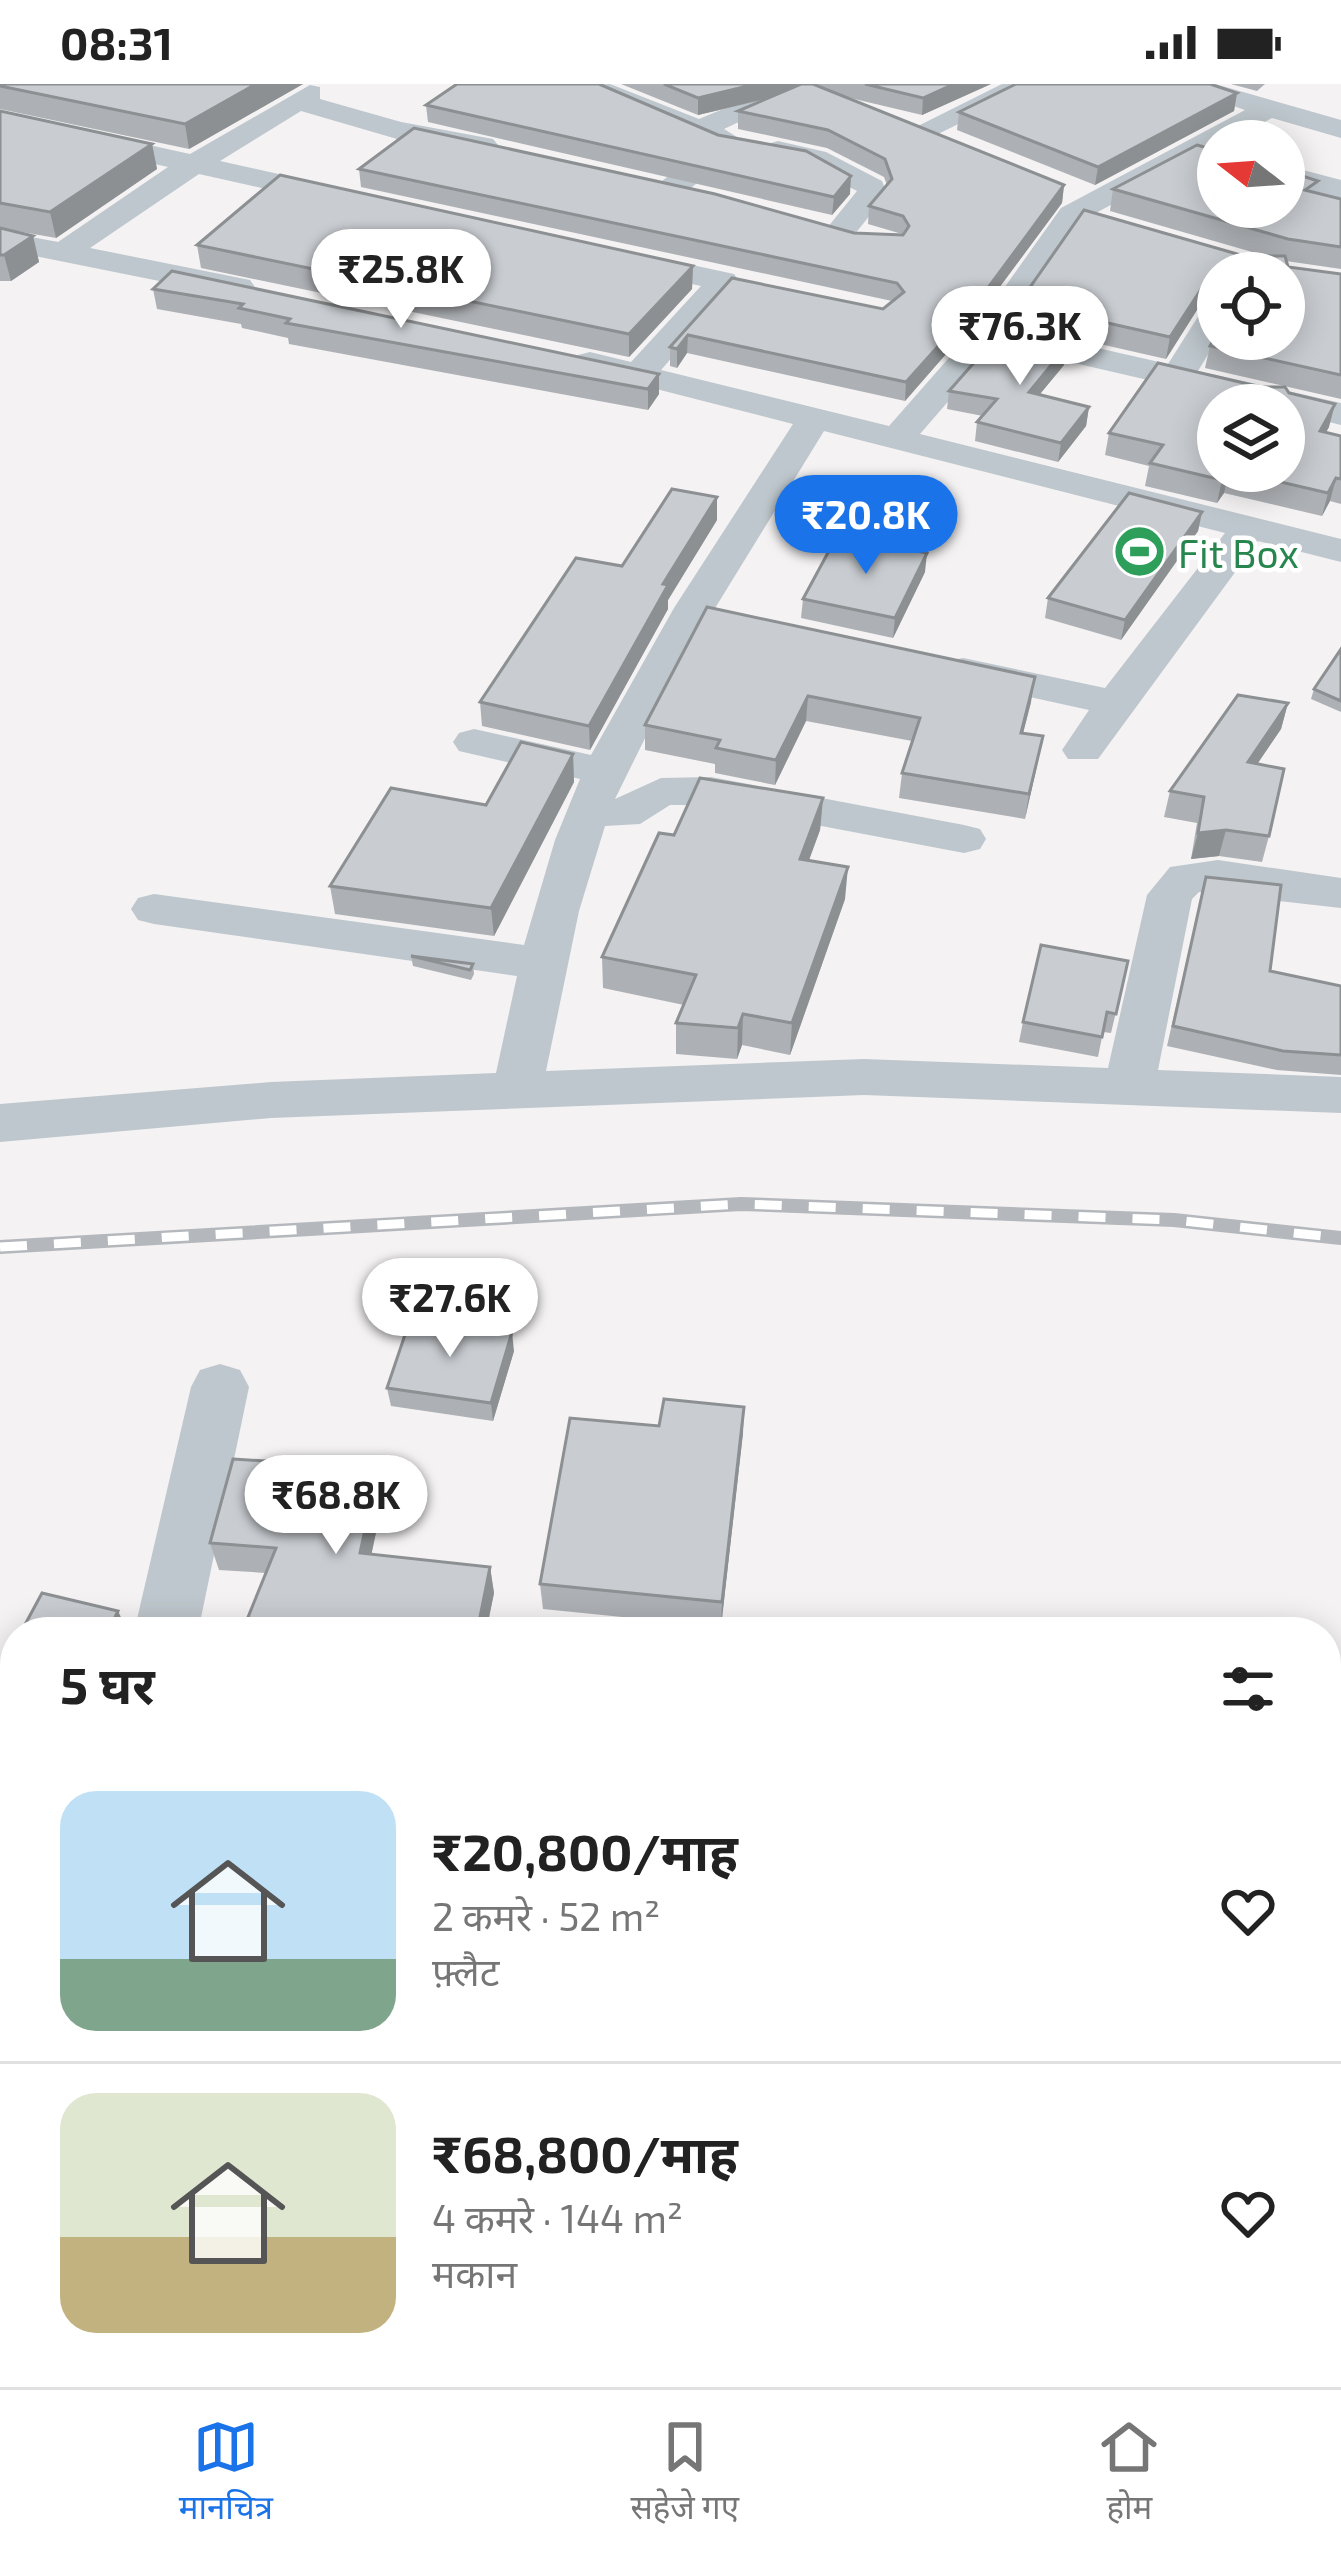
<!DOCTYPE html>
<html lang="hi">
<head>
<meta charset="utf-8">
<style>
	:root { --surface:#fff; --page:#f2f2f2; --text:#222; --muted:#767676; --line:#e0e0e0; --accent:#1a73e8 }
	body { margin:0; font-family:"Exo 2","Noto Sans Devanagari",sans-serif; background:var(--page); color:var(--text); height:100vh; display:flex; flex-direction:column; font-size:45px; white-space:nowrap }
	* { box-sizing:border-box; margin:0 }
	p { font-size:39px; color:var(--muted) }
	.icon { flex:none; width:66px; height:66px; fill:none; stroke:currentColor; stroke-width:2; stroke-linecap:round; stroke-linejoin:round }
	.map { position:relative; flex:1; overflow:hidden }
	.sheet { position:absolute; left:0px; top:1533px; width:1341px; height:771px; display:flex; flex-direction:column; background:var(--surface); border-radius:48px 48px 0 0; box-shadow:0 6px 30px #0003 }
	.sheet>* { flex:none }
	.needle { width:78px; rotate:287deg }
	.controls { position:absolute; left:1197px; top:36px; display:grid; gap:24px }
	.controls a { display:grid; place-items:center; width:108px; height:108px; border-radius:50%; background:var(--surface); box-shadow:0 6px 30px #0003; font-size:60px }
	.price { position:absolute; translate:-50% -102px; padding:0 27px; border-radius:42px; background:#fff; color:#222; font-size:39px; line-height:78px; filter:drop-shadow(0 3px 6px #0008) }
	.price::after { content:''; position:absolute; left:50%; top:72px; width:36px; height:27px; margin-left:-18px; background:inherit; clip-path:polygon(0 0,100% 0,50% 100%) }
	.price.on { background:var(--accent); color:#fff }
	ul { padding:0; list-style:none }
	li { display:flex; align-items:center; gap:36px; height:300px; padding:0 60px }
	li+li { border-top:3px solid var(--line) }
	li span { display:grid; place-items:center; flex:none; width:336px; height:240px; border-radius:36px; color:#555 }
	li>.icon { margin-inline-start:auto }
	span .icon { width:144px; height:144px; fill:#fffc; stroke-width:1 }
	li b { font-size:51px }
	h2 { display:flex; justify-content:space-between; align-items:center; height:144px; padding:0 60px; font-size:51px }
	.status { display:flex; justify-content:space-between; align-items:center; height:84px; padding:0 60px; background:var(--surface); direction:ltr }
	.status svg { height:33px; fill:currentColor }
	.tab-bar { display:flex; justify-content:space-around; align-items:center; height:168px; border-top:3px solid var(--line); background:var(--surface); font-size:33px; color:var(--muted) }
	.tab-bar a { display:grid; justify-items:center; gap:6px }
	.tab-bar .on { color:var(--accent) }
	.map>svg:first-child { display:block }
</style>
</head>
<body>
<div class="status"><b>08:31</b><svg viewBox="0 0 49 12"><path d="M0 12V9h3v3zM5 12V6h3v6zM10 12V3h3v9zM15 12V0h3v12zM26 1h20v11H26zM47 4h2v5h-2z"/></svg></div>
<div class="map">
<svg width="1341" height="2303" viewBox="0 0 1341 2303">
	<rect width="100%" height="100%" fill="#f4f2f2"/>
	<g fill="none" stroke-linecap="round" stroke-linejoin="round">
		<!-- street -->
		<g fill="#bec7cd" fill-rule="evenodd">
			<polygon points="571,0 610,0 699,35 783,0 818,1 724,45 745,58 741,64 627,155 616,157 600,148 605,141 710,60"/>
			<polygon points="1002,0 1039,0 934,52 914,52 910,46"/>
			<polygon points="1171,0 1215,0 1341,36 1341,54 1272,34 1230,57 1218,57 1218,63 1083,136 1009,244 1168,280 1206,220 1218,217 1218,254 1198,287 1341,319 1341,341 1284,327 1284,321 1256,321 997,261 920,350 1341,455 1341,478 1258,457 1098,675 1068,675 1062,666 1089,626 948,595 942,586 948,577 963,574 1105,604 1225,449 824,347 685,573 615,715 661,694 711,693 964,741 980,745 986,755 980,765 964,769 711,721 670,721 640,740 605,742 579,827 546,987 864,975 1108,984 1147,811 1170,783 1218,776 1341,794 1341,824 1199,808 1192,815 1158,986 1341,993 1341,1029 864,1011 271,1034 0,1058 0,1020 271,998 496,989 517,892 154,840 138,836 131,825 138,814 154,810 524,861 555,756 580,695 459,667 453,658 459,649 474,645 591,671 674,524 793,340 578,285 573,278 578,271 590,268 631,278 701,202 612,182 607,175 612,168 623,166 734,190 739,197 661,286 889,342 977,242 1061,124 1245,26"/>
			<polygon points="310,1 320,3 320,15 401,38 493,55 498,61 483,70 397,55 301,27 220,77 354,107 358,113 354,119 343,122 199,90 90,164 250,196 255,203 239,213 0,165 0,147 58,158 168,83 0,46 0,28 190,70"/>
			<polygon points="778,57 826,68 882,97 887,110 850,156 839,158 823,149 857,107 807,81 768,72 763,66 768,60"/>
			<polygon points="1284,81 1341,96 1341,114 1284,99"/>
			<polygon points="220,1280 240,1286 249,1303 198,1548 134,1548 191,1303 200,1286"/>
			<polygon points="15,2194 15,2289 43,2289 39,2303 0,2303 0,2200"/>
		</g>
		<defs>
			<polyline id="rail" points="0,1163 741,1120 1174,1136 1341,1154"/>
		</defs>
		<!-- rail casing -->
		<use href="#rail" stroke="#b4b8bc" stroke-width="14"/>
		<!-- rail -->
		<use href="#rail" stroke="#fff" stroke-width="9" stroke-dasharray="27" stroke-linecap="butt"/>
	</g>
	<!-- wall -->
	<g fill="#adb0b4" fill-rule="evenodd">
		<polygon points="0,0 303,0 189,65 0,25"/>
		<polygon points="621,0 991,0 922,31 846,13 1064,101 1062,119 973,239 905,317 687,269 677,284 670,282 670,263 732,194 883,225 892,217 361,103 359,85 854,149 902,150 868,140 869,122 887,101 884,93 827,64 738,45 738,27 767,15 698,31"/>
		<polygon points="1231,0 1265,0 1257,7"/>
		<polygon points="1237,9 1234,27 1095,101 957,46 959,28"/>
		<polygon points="426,21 850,110 832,131 428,38"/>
		<polygon points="0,27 152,60 157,85 56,154 0,144"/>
		<polygon points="1113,105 1315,109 1341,115 1341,185 1286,177 1288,183 1341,190 1341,315 1205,284 1210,262 1284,189 1218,189 1218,214 1202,218 1166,275 1016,241 1019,219 1244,172 1266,172 1110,127"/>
		<polygon points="0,144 33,152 39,178 11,197 0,197"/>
		<polygon points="197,161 693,182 692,205 629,273 201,184"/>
		<polygon points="153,205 659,290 659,310 648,326 289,260 288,254 242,244 241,240 157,225"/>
		<polygon points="1064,281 1039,311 1089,323 1086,342 1058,378 975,357 977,338 983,332 947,325 949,307"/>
		<path d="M1289 309 1329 343 1326 348 1341 352V420L1330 417 1322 432 1224 409 1217 419 1145 402 1149 382 1105 371 1109 349ZM1284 321V387H1218Z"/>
		<polygon points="1202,428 1198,447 1121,556 1045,534 1048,514"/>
		<polygon points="717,436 668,516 668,525 590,666 482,642 480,618 622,482"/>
		<polygon points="925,488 893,554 801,534 803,515"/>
		<polygon points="707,523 1031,618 1023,649 1043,652 1025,735 899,714 902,689 912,657 806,637 775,701 715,689 715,680 645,666 645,641"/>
		<polygon points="1341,565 1341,628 1311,615 1314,605"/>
		<polygon points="1288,619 1281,645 1257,680 1269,752 1262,778 1219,772 1191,775 1197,739 1164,733 1170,707"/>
		<polygon points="573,670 574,698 494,852 335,830 330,802 486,721"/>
		<polygon points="823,714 820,746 809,776 845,815 790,971 742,961 737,975 676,970 676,939 684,921 603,904 602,873 674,751"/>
		<polygon points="1201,813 1270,887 1341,902 1341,991 1277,986 1167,962"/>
		<polygon points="411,872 473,880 474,890 471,896 413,882"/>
		<polygon points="1128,877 1111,949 1103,948 1098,973 1019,958 1023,938"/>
		<polygon points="514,1267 493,1337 391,1322 387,1304"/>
		<polygon points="743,1349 721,1543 543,1525 540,1500"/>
		<polygon points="378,1384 384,1411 371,1471 490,1483 494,1509 486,1548 242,1548 266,1489 219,1486 210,1459"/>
		<polygon points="15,1559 15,1880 0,1880 0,1646 10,1626 0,1623 0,1587"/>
		<polygon points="1326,1707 1341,1708 1341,2001 1326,2000"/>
		<polygon points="1238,2289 1326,2289 1341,2303 1236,2303"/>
	</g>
	<!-- shaded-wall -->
	<g fill="#8d9092">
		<polygon points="256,0 303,0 189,65 185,40"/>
		<polygon points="756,0 810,0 809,4 698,31 698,14"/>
		<polygon points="954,0 991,0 922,31 923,14"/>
		<polygon points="1237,9 1234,27 1095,101 1098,83"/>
		<polygon points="152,60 157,85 56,154 50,128"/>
		<polygon points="851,92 850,110 832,131 834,113"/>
		<polygon points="1064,101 1062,119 973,239 905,317 906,298"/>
		<polygon points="33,152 39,178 11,197 4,171"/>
		<polygon points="693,182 692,205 629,273 629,250"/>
		<polygon points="1218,193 1218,214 1202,218 1166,275 1170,253 1207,196"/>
		<polygon points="688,251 687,269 677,284 677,265"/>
		<polygon points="1066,263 1064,281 1026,327 1029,308"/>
		<polygon points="659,290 659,310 648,326 648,305"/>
		<polygon points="1335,320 1329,343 1314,370 1320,347"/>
		<polygon points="1089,323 1086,342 1058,378 1061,359"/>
		<polygon points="1229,387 1224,409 1217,419 1222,396"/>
		<polygon points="1336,394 1330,417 1322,432 1328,409"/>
		<polygon points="717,413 717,436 668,516 668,525 590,666 589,642 663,500"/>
		<polygon points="1202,428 1198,447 1121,556 1125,536"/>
		<polygon points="927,469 925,488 893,554 895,534"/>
		<polygon points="1035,593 1031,618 1017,673 1021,649"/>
		<polygon points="808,612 806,637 775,701 776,676"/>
		<polygon points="1288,619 1281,645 1241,704 1248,678"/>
		<polygon points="1043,652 1038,677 1025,735 1029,710"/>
		<polygon points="573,670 574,698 494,852 491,824"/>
		<polygon points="823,714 820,746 798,806 800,775"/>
		<polygon points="1226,746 1219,772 1191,775 1198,749"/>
		<polygon points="848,783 845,815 790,971 792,939"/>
		<polygon points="743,930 742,961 737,975 738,944"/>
		<polygon points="512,1248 514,1267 493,1337 491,1319"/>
		<polygon points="744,1323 743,1349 721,1543 722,1518"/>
		<polygon points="378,1384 384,1411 366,1496 360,1469"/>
		<polygon points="490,1483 494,1509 486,1548 477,1548"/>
		<polygon points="118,1527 126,1544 124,1548 108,1548"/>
	</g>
	<!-- building -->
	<g fill="#c9cdd1" stroke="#8d9092" stroke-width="3">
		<polygon points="0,0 256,0 185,40 0,2"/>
		<polygon points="457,0 599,0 718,51 806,67 851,92 834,113 426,21"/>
		<polygon points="664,0 756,0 698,14"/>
		<polygon points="801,0 813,0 1064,101 976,220 906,298 688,251 677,265 670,263 732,194 883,225 904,208 897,199 359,85 414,44 715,110 854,149 903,151 909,142 903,132 869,122 892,95 885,75 828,46 738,27"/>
		<polygon points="865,0 954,0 923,14"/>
		<polygon points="1016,0 1210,0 1237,9 1098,83 959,28"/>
		<polygon points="0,27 152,60 50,128 0,119"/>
		<polygon points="1197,61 1218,67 1218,123 1284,123 1284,86 1318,97 1305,106 1341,115 1341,163 1288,155 1113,105"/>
		<polygon points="280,91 693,182 629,250 197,161"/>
		<polygon points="1084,126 1244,172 1285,172 1288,183 1341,190 1341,291 1210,262 1218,248 1218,255 1284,255 1284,189 1218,189 1218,193 1207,196 1170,253 1019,219"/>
		<polygon points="0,144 33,152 4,171 0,171"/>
		<polygon points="172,187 659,290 648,305 286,239 290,235 239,224 243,220 153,205"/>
		<polygon points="1001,248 1066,263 1029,308 1089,323 1061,359 977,338 997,315 949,307"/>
		<polygon points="1158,279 1261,303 1285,303 1289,309 1335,320 1320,347 1341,352 1341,395 1336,394 1328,409 1234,387 1284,387 1284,321 1218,321 1218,387 1229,387 1222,396 1150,379 1163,361 1109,349"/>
		<polygon points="672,405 717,413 663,500 668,501 589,642 480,618 576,474 622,482"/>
		<polygon points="1129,409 1202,428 1125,536 1048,514"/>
		<polygon points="837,452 927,469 895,534 803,515"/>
		<polygon points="707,523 1035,593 1021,649 1043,652 1029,710 902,689 920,634 808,612 776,676 716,664 720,656 645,641"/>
		<polygon points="1341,565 1341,617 1314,605"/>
		<polygon points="1238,611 1288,619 1248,678 1284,685 1269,752 1226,746 1198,749 1204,713 1170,707"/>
		<polygon points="521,658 573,670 491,824 330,802 391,704 486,721"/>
		<polygon points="700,694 823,714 800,775 848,783 792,939 743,930 738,944 676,939 696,891 602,873 659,749 674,751"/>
		<polygon points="1206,793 1281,801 1270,887 1341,902 1341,971 1283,967 1173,942"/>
		<polygon points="1041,861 1128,877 1116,930 1107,928 1102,953 1023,938"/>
		<polygon points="411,872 473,880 470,886"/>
		<polygon points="411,1233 512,1248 491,1319 387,1304"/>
		<polygon points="664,1315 744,1323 722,1518 540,1500 570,1334 659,1342"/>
		<polygon points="233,1375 378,1384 360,1469 490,1483 477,1548 242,1548 276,1464 210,1459"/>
		<polygon points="42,1509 118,1527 108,1548 21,1548"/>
		<polygon points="15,1559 15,1613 0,1609 0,1587"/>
		<polygon points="15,1617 15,1865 0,1866 0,1646"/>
		<polygon points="1326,1707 1341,1708 1341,1982 1326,1981"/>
		<polygon points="1326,2161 1341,2167 1341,2303 1248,2303 1249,2289 1326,2289"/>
		<polygon points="404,2289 709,2289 778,2298 778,2303 402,2303"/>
		<polygon points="800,2289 941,2289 942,2303 800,2302"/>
	</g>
	<!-- icons -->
	<defs>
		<symbol id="stadium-disc" viewBox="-11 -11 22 22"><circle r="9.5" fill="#2e9e5b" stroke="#fff"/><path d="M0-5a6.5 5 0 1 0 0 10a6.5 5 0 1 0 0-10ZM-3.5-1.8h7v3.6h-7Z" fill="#fff"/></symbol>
	</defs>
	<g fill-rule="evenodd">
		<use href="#stadium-disc" x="1110" y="438" width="59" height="59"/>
	</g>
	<g text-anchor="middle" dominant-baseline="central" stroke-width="9" stroke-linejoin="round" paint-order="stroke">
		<!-- far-leisure labels -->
		<g font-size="39" fill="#27864d" stroke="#fff" text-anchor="start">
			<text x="1178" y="468">Fit Box</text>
		</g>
	</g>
</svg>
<div class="controls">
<a><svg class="needle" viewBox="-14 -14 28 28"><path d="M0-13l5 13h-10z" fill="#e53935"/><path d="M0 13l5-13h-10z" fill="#767676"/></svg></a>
<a><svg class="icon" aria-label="locate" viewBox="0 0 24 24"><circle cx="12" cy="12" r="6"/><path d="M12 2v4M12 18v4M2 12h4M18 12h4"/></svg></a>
<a><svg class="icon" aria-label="layers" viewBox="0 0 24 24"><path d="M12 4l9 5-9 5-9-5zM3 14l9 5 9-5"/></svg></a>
</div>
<b class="price" style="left:401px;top:247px">₹25.8K</b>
<b class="price" style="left:1020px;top:304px">₹76.3K</b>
<b class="price on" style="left:866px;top:493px">₹20.8K</b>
<b class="price" style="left:450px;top:1276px">₹27.6K</b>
<b class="price" style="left:336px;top:1473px">₹68.8K</b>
<section class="sheet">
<h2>5 घर<svg class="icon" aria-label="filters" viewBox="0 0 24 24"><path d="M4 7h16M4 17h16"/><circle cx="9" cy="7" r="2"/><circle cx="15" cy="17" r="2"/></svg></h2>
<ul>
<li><span style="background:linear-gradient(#bfe0f5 70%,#7fa58c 0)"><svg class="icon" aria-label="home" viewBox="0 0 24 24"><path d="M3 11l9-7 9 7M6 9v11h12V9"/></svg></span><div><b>₹20,800/माह</b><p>2 कमरे · 52 m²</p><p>फ़्लैट</p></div><svg class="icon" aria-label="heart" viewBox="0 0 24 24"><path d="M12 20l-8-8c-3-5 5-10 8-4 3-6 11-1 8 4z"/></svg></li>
<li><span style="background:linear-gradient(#dfe7d0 60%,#c2b280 0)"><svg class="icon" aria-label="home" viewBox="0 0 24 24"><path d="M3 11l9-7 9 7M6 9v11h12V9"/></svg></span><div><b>₹68,800/माह</b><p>4 कमरे · 144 m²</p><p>मकान</p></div><svg class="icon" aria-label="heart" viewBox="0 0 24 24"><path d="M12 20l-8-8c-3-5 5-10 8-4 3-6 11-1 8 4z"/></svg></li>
</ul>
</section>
</div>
<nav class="tab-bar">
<a class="on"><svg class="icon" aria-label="map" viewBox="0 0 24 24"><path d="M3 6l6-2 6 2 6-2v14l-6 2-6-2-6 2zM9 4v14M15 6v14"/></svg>मानचित्र</a>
<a><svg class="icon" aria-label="saved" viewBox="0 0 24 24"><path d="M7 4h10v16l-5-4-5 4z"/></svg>सहेजे गए</a>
<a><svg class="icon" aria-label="home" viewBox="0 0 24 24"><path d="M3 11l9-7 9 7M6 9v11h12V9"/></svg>होम</a>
</nav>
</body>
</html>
